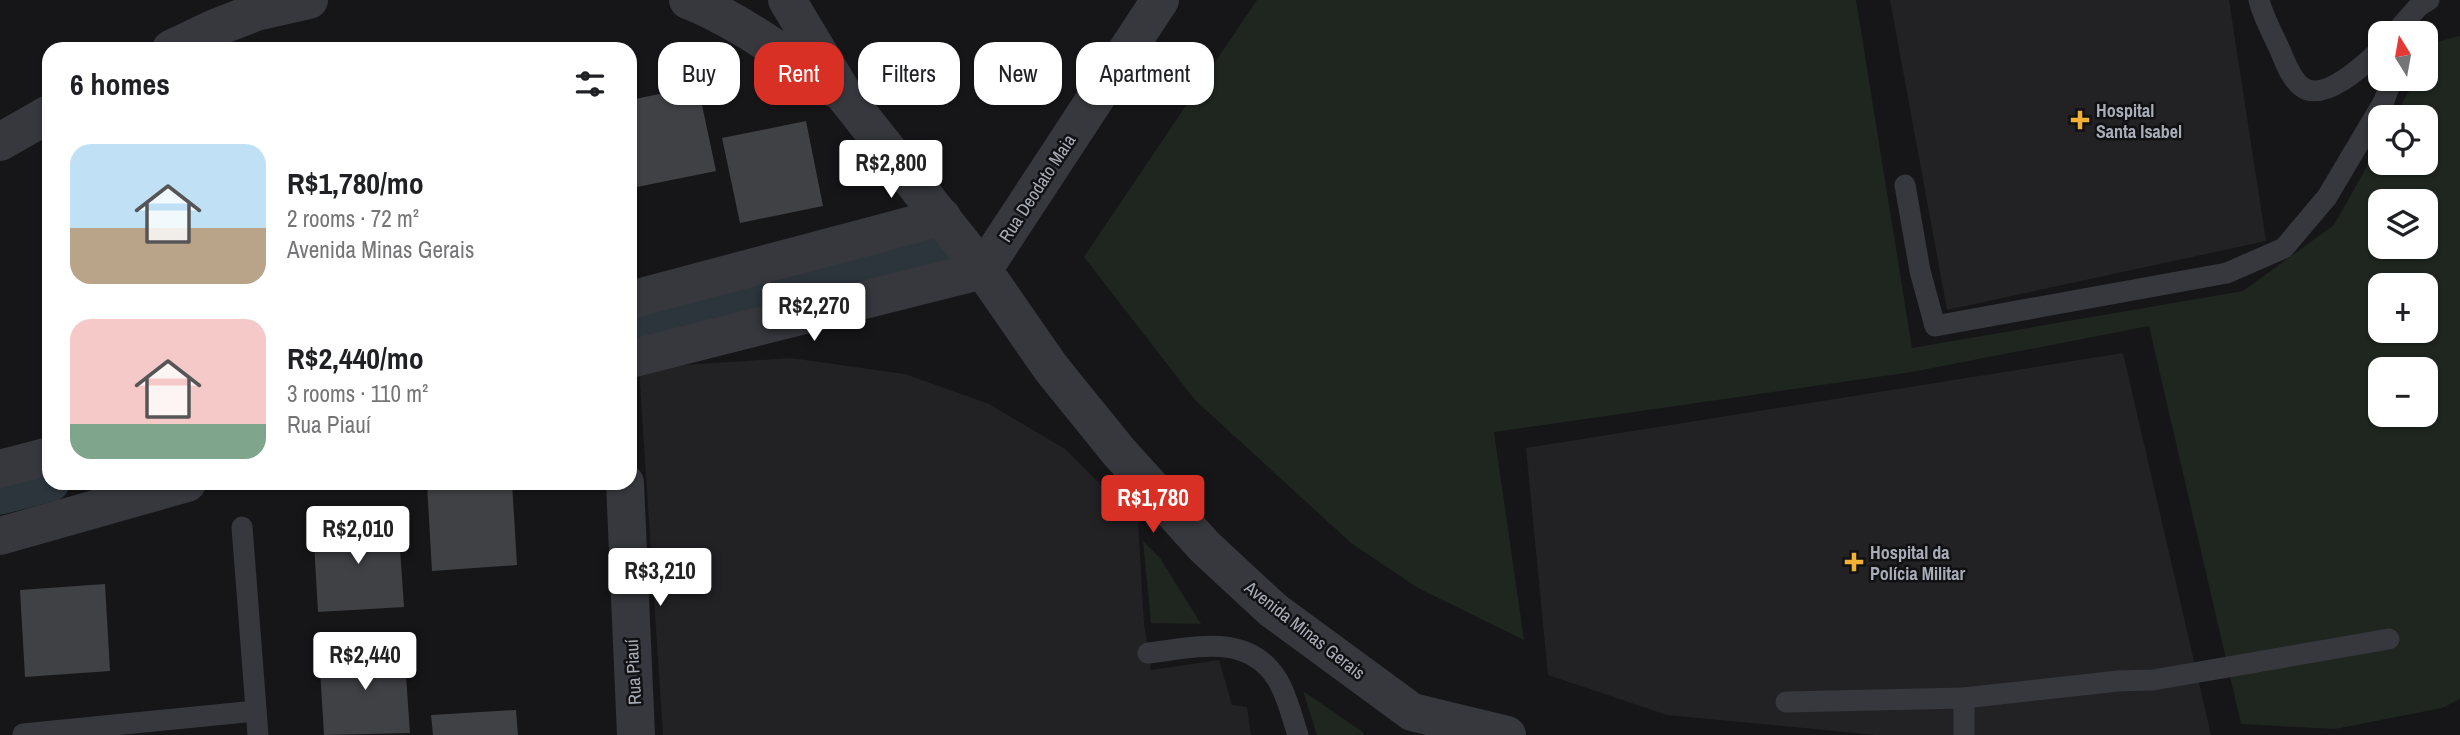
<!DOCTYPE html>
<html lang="en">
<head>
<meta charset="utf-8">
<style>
	:root { --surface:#fff; --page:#f6f6f6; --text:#202124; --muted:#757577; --accent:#d93025 }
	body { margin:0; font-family:"Archivo Narrow",sans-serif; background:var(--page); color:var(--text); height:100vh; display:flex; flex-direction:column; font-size:26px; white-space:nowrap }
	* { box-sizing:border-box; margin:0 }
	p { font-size:23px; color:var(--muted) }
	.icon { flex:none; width:38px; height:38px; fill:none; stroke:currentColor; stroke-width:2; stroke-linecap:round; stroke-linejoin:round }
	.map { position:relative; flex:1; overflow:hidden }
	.details { position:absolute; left:42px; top:42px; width:595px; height:448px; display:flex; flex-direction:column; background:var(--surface); border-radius:21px; box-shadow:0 2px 5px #0004 }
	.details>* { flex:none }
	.top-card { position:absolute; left:658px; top:42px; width:665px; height:63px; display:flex; gap:14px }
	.needle { width:46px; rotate:349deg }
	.buttons { position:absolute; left:2368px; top:21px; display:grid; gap:14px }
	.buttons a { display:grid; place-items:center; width:70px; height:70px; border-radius:14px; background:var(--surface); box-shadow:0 2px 5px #0004; font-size:35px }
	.price { position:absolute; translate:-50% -60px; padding:0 16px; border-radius:7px; background:#fff; color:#222; font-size:23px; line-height:46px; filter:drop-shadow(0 2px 4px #0008) }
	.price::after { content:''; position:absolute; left:50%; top:42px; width:21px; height:16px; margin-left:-10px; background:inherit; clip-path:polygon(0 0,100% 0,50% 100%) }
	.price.on { background:var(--accent); color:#fff }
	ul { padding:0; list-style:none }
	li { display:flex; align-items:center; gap:21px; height:175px; padding:0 28px }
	li span { display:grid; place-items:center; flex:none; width:196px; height:140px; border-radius:21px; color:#555 }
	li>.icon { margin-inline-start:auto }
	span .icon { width:84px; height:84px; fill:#fffc; stroke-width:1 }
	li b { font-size:30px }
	h2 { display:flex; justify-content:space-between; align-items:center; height:84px; padding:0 28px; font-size:30px }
	.tag { padding:0 24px; border-radius:21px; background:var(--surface); box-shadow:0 2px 5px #0004; font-size:24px; line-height:63px }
	.tag.on { background:var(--accent); color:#fff }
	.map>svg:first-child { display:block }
</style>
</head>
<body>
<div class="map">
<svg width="2460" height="735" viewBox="0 0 2460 735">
	<rect width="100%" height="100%" fill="#161618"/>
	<!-- built -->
	<g fill="#222225">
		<polygon points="1890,0 2229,0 2266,241 1947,310"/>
		<polygon points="2123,353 2211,735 1876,735 1667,715 1548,675 1526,448"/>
		<polygon points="791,358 905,374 989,404 1065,449 1138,522 1144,624 1151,670 1219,660 1232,705 1247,707 1251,735 663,735 639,368"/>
	</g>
	<!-- green -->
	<g fill="#1e261f" fill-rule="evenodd">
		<path d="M1257 0H1856L1912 348 2243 291 2334 225 2380 143V163H2426V117H2394L2416 79H2426V61L2436 42 2460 36V699L2442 708 2335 729 2241 724 2149 326 1912 372 1494 432 1524 640 1418 588 1351 543 1195 400 1084 257ZM2380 201H2426V247H2380ZM2380 285H2426V331H2380ZM2380 369H2426V415H2380Z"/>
		<polygon points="1143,541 1160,558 1201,624 1151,623"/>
		<polygon points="1303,691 1364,733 1363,735 1317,735"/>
	</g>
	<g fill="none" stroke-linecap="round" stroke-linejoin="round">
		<!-- canal -->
		<g stroke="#2c353c" stroke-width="37">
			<polyline points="630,331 936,251"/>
			<polyline points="0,496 51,483"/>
		</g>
	</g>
	<!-- building -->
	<g fill="#404145">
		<polygon points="698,86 716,171 632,188 630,177 630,100"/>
		<polygon points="806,121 823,206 740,223 722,138"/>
		<polygon points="444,483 512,483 517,565 432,571 427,484"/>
		<polygon points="398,520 404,607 318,612 313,526"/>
		<polygon points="105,584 110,671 25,677 20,590"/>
		<polygon points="404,647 410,733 324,735 319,652"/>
		<polygon points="516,710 518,735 433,735 431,715"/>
	</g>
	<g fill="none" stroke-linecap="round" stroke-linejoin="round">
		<!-- service -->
		<g stroke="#37383d" stroke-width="21">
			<path d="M2259 0C2263 17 2273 34 2280 50 2285 62 2291 79 2302 87 2324 103 2365 64 2380 50"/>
			<polyline points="2395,33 2418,7 2429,0"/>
			<polyline points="1905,185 1920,271 1935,326 2227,273 2284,248 2327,197 2384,101 2392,79"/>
			<polyline points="242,527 258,735"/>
			<path d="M1148 653C1194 648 1247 632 1277 679 1287 695 1292 717 1298 735"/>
			<polyline points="1786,702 1964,698"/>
			<polyline points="23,734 256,711"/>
			<polyline points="1964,735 1964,698 2118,681 2153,680 2389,639"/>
		</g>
		<!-- minor -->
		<g stroke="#37383d" stroke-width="38">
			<path d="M688 0C741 21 787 57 833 88"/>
			<polyline points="787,0 844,95 983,270 1051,368 1119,452 1205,547 1273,610 1412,712 1507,735"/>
			<polyline points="171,49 215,28 256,12 309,0"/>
			<polyline points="0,142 49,114"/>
			<polyline points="983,270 1160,0"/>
			<polyline points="630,300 942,217"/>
			<polyline points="630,359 983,270"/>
			<polyline points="0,469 49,456"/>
			<polyline points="625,483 636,735"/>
			<polyline points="0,536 187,483"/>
		</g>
	</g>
	<!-- markers -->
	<g fill="#f2b134" stroke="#111113" stroke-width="2.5">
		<path d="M2076.5 109.5h7v7h7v7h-7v7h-7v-7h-7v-7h7z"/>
		<path d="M1850.5 551.5h7v7h7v7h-7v7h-7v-7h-7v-7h7z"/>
	</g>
	<g text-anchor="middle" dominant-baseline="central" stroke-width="5" stroke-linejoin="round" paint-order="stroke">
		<!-- poi labels -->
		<g font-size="18" font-weight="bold" fill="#a8adb8" stroke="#111113" text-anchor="start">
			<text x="2096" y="110">Hospital<tspan x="2096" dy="21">Santa Isabel</tspan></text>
			<text x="1870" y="552">Hospital da<tspan x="1870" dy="21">Polícia Militar</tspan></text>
		</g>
		<!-- street labels -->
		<g font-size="18" fill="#a8adb8" stroke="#111113">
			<text transform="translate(1037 188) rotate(-57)">Rua Deodato Maia</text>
			<text transform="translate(1305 630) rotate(38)">Avenida Minas Gerais</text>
			<text transform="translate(633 672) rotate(-93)">Rua Piauí</text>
		</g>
	</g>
</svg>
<div class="buttons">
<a><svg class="needle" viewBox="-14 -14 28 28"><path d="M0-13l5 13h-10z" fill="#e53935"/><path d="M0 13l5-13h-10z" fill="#757577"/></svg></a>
<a><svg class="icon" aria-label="locate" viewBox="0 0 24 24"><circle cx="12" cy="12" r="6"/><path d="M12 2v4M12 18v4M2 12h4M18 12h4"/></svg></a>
<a><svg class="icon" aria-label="layers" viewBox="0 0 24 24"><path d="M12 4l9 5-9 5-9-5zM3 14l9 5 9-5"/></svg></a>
<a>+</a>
<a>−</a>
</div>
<b class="price" style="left:891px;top:200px">R$2,800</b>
<b class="price" style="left:814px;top:343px">R$2,270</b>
<b class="price on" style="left:1153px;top:535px">R$1,780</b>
<b class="price" style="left:358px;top:566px">R$2,010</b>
<b class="price" style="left:660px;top:608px">R$3,210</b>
<b class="price" style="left:365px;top:692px">R$2,440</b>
<div class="top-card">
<a class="tag">Buy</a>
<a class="tag on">Rent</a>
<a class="tag">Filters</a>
<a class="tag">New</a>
<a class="tag">Apartment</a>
</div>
<section class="details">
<h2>6 homes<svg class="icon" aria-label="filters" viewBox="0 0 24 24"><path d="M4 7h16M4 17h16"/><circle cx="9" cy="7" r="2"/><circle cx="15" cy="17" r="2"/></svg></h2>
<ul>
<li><span style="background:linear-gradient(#bfe0f5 60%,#b9a48a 0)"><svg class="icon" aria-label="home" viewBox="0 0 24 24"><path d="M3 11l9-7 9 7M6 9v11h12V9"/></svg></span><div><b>R$1,780/mo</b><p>2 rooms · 72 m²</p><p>Avenida Minas Gerais</p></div></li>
<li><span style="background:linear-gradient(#f6c9c9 75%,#7fa58c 0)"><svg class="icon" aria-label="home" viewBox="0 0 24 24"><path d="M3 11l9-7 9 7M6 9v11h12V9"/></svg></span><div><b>R$2,440/mo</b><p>3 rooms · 110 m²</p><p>Rua Piauí</p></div></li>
</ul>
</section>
</div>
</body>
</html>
